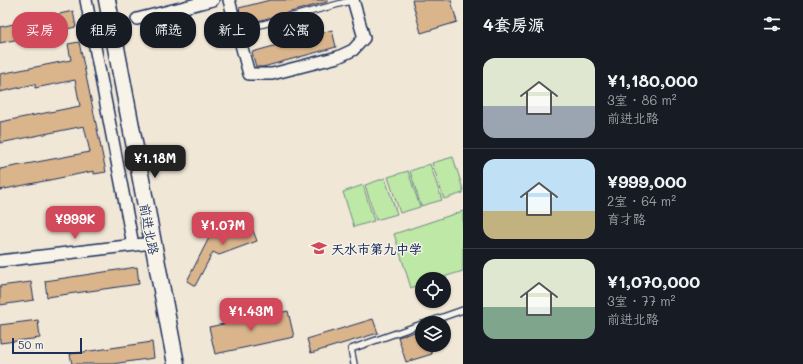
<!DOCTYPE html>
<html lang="zh">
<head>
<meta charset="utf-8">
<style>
	:root { --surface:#171b24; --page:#20242c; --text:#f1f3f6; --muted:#9ea1a6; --line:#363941; --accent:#d1495b }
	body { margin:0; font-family:Mali,"LXGW WenKai TC",sans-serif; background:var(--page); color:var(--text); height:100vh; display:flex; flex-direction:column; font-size:15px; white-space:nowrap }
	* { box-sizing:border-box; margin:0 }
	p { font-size:13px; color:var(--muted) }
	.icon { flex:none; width:22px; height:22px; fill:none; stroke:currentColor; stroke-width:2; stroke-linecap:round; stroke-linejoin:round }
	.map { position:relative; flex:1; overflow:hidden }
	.sheet { display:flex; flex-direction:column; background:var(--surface); width:340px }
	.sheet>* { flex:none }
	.top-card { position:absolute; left:12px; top:12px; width:380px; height:36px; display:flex; gap:8px }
	.controls { position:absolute; left:415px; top:272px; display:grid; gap:8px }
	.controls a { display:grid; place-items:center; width:36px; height:36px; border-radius:50%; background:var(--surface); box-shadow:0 1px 3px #0004; font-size:20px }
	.scale { position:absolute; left:12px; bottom:10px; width:70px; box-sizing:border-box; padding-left:4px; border:2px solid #1b2f5e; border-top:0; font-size:11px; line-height:14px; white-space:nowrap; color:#1b2f5e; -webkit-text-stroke:3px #f7f3e8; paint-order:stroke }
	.price { position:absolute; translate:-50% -34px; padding:0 9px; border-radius:8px; background:var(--accent); color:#fff; font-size:13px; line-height:26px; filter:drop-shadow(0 1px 2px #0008) }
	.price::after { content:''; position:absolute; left:50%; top:24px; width:12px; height:9px; margin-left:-6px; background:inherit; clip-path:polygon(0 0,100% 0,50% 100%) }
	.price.selected { background:#222; color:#fff }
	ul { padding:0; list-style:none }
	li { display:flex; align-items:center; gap:12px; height:100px; padding:0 20px }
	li+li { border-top:1px solid var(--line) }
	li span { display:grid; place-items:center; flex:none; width:112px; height:80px; border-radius:12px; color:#555 }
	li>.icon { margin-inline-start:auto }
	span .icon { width:48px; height:48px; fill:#fffc; stroke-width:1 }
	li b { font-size:17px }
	h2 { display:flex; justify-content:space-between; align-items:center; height:48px; padding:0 20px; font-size:17px }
	.tag { padding:0 14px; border-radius:16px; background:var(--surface); box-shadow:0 1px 3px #0004; font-size:14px; line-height:36px }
	.tag.selected { background:var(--accent); color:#fff }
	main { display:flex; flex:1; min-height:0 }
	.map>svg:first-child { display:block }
</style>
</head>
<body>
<main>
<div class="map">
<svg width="463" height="364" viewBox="0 0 463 364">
	<rect width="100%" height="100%" fill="#f1e7d6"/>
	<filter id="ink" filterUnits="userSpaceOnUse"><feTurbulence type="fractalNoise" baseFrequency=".025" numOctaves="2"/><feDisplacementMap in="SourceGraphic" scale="8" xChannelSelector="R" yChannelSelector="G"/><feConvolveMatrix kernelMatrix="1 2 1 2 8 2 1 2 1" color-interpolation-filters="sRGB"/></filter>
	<g filter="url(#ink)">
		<!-- green -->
		<g fill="#bde8a5" stroke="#6c8c82">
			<polygon points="453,157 463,189 463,193 444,199 432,163"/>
			<polygon points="430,164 442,200 421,206 410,171"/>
			<polygon points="408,171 420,207 400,213 388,177"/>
			<polygon points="385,178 397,214 376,220 365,185"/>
			<polygon points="363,185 374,221 354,227 343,192"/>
			<polygon points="463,211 463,271 437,279 422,279 422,284 411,288 394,234"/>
		</g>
		<!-- building -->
		<g fill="#dab58c" stroke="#1b2f5e">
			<polygon points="270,0 327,0 327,2 243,25 239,8"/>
			<polygon points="412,0 451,0 457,22 421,33"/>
			<polygon points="73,11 76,27 0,43 0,27"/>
			<polygon points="332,30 336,47 263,67 256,67 252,52"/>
			<polygon points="79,42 106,172 94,174 94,171 0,190 0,169 90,152 84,126 0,143 0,122 80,106 75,80 35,88 35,84 0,92 0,74 71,60 68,44"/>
			<polygon points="249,220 257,241 219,255 213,252 195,286 187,281 211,234"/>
			<polygon points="137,267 139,284 47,297 45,281"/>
			<polygon points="31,282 34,300 0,305 0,286"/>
			<polygon points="288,311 294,337 215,354 209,327"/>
			<polygon points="373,319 378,333 311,353 307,339"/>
			<polygon points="38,320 40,338 0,343 0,325"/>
			<polygon points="422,330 422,345 429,345 432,354 406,362 398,337"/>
			<polygon points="152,342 154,358 112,364 72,364 70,354"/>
		</g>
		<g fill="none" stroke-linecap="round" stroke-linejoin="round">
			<defs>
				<g id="service">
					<polyline points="237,31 354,0"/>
					<polyline points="426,323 463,310"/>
					<polyline points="354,364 351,349 422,324"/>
				</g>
				<g id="minor">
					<polyline points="86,0 133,245"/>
					<polyline points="229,0 249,74 272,74 338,57 353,50 364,38 353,0"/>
					<polyline points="137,19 213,0"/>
					<polyline points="92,30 112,25"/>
					<polyline points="0,261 152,243"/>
				</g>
				<polyline id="secondary" points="107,0 176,364"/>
			</defs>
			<!-- service casing -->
			<use href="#service" stroke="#1b2f5e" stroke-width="8"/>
			<!-- minor casing -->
			<use href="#minor" stroke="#1b2f5e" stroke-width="14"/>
			<!-- secondary casing -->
			<use href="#secondary" stroke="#1b2f5e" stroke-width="19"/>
			<!-- service -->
			<use href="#service" stroke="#f7f3e8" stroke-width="5.5"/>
			<!-- minor -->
			<use href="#minor" stroke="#f7f3e8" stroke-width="11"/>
			<!-- secondary -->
			<use href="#secondary" stroke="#f7f3e8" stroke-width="16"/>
		</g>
	</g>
	<!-- icons -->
	<defs>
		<symbol id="school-bare" viewBox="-9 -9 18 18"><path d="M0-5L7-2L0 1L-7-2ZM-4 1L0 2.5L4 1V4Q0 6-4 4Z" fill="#d1495b" stroke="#f7f3e8" stroke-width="2.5" paint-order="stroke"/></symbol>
	</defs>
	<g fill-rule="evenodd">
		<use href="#school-bare" x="308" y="237" width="22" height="22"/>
	</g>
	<g text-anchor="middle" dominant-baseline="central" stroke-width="3" stroke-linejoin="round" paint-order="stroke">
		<!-- street labels -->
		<g font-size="13" fill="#1b2f5e" stroke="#f7f3e8">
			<text transform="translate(150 229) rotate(79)">前进北路</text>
		</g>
		<!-- poi labels -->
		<g font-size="13" font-weight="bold" fill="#1b2f5e" stroke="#f7f3e8" text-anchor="start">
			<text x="331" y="248">天水市第九中学</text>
		</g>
	</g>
</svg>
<div class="controls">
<a><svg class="icon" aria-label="locate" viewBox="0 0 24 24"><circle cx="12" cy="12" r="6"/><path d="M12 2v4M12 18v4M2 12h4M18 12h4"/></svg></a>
<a><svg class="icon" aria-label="layers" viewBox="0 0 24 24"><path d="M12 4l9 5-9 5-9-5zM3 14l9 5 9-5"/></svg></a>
</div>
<div class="scale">50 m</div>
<b class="price selected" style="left:155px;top:179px">¥1.18M</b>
<b class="price" style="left:75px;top:240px">¥999K</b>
<b class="price" style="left:223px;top:246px">¥1.07M</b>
<b class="price" style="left:251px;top:332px">¥1.43M</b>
<div class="top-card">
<a class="tag selected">买房</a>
<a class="tag">租房</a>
<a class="tag">筛选</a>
<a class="tag">新上</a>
<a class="tag">公寓</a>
</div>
</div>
<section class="sheet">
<h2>4套房源<svg class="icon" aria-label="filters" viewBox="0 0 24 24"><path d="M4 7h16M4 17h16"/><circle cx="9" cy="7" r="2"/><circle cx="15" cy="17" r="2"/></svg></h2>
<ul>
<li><span style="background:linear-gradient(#dfe7d0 60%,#9aa5b1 0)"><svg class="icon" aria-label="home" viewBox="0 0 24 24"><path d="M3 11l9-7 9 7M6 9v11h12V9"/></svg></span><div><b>¥1,180,000</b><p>3室 · 86 m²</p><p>前进北路</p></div></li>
<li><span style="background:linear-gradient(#bfe0f5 65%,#c2b280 0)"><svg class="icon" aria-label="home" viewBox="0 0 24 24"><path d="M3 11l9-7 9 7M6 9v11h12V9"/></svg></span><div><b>¥999,000</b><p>2室 · 64 m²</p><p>育才路</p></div></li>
<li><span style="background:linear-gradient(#dfe7d0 60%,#7fa58c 0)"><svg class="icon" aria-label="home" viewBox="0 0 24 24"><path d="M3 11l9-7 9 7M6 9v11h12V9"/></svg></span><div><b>¥1,070,000</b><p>3室 · 77 m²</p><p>前进北路</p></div></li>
</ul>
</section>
</main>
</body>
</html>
